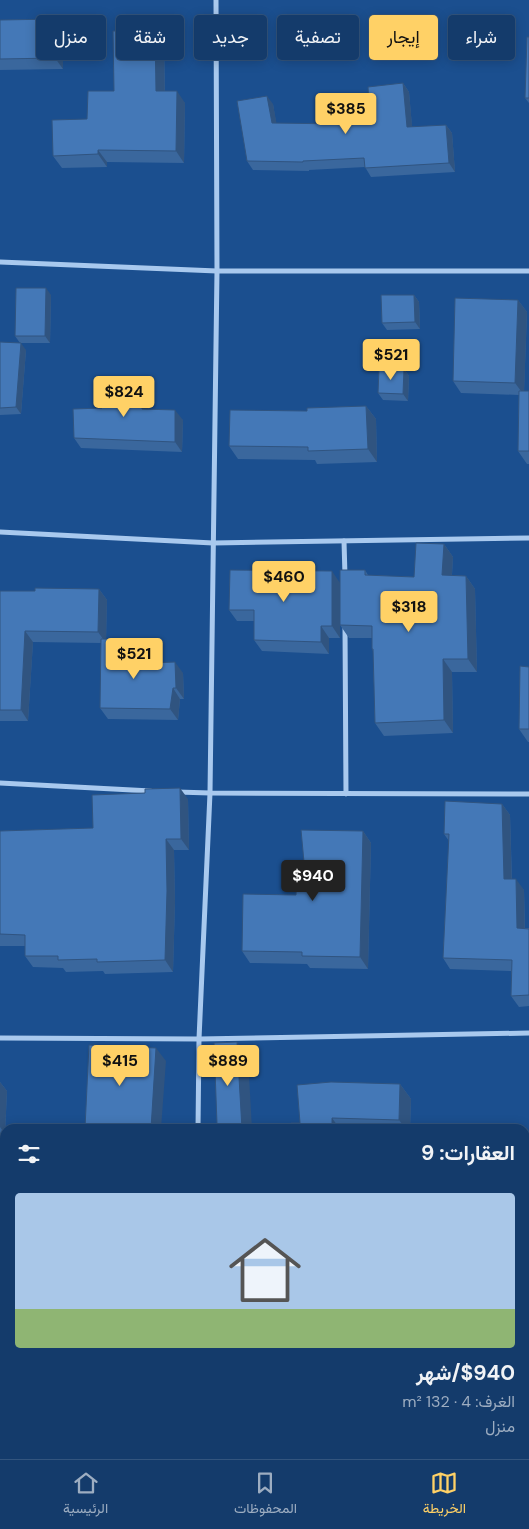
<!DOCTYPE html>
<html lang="ar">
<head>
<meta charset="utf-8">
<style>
	:root { --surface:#143b6b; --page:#214673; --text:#f1f3f6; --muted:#9dadc1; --line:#33557e; --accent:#ffd166 }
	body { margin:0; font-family:"DM Sans",Vazirmatn,sans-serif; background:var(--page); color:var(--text); direction:rtl; height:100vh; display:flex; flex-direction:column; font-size:19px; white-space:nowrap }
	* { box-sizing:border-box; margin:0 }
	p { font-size:16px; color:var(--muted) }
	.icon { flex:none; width:28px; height:28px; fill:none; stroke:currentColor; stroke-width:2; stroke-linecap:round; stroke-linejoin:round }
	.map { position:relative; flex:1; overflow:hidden; direction:ltr }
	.panel { position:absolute; left:0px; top:1124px; width:530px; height:336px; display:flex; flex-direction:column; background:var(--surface); border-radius:15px 15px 0 0; box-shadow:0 2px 12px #0003,0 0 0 1px var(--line); direction:rtl }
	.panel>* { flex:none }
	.banner { position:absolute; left:15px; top:15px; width:500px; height:45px; direction:rtl; display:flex; gap:10px }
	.price { position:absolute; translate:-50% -42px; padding:0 11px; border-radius:5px; background:var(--accent); color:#111; font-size:16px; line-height:32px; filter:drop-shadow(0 1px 2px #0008) }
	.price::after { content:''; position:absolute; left:50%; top:30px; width:15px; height:11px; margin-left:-8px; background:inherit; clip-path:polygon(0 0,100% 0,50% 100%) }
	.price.active { background:#222; color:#fff }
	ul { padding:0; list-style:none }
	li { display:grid; align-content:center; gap:10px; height:265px; padding:0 15px }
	li span { display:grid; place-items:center; height:155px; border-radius:5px; color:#555 }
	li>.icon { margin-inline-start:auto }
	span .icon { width:90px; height:90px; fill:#fffc; stroke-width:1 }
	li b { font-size:21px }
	h2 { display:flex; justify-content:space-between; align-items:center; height:60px; padding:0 15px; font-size:21px }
	.chip { padding:0 18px; border-radius:5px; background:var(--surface); box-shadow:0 2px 12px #0003,0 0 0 1px var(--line); font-size:18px; line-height:45px }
	.chip.active { background:var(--accent); color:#111 }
	.tab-bar { display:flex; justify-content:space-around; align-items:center; height:70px; border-top:1px solid var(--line); background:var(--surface); font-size:14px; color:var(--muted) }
	.tab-bar a { display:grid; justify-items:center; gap:2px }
	.tab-bar .active { color:var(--accent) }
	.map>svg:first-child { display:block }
</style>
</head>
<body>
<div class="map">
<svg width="529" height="1459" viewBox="0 0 529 1459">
	<rect width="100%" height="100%" fill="#1b4f8f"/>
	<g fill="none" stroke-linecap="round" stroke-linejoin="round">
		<!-- minor -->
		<g stroke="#a9c9ee" stroke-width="5">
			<polyline points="0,262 217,271 529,271"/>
			<polyline points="0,532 213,543 529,538"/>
			<polyline points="344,541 345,576"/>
			<polyline points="345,627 346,794"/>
			<polyline points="0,783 151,791"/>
			<polyline points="177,792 210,793 529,794"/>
			<polyline points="0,1038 199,1039 529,1033"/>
			<polyline points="198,1129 199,1039 210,793 217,271 216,0"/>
			<polyline points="0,1303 5,1303"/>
			<polyline points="525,1316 529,1316"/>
			<polyline points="525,1333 529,1330"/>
			<polyline points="227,1455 228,1459"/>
			<polyline points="363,1459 369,1455"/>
		</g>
	</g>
	<!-- wall -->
	<g fill="#3a679d">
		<polygon points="0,20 63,31 63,69 0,70"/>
		<polygon points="529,37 529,103 525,98"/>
		<polygon points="164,43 165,91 185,103 184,163 107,162 107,167 62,168 53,156 87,119 114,91"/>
		<polygon points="403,83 409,92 412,127 446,125 452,133 455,172 371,177 365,167 309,170 309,171 253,170 247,161 273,104 276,123 341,124 370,119"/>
		<polygon points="51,295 50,343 20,343 15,336"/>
		<polygon points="414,295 419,302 420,329 387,330 382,323"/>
		<polygon points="518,300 527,312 524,391 529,391 529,464 527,464 518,451 519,395 461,393 453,381"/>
		<polygon points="0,342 26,350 21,414 0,415"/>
		<polygon points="404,369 409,376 408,401 383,400 378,393"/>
		<polygon points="141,383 148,394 149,409 183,420 182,452 81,448 74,438 102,408"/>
		<polygon points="366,406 376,419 377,462 317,464 315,460 238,459 229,446 307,411"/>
		<polygon points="444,544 453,557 452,575 466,576 475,589 477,672 452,672 453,733 384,736 375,723 373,651 372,649 372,638 349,638 340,625 340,638 329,638 329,654 262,651 254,640 254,621 237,621 229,610 340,583 365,570 368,575 414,577"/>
		<polygon points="99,589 107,600 106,639 137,650 137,664 183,673 184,699 180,699 178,720 108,719 100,708 101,643 33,642 28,721 0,721 0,591 35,591"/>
		<polygon points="529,667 529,742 528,742 519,729"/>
		<polygon points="188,799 189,850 174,850 175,902 173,972 105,974 103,971 66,972 63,968 33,967 25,956 25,946 0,946 0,831 93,828"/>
		<polygon points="502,804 510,815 512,879 524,890 525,928 529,928 529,1006 519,1007 511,996 511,971 450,969 443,958 449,841 444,834"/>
		<polygon points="363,831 371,843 368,969 310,968 307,964 250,963 242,951 296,895 304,862"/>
		<polygon points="0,1082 7,1091 5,1135 0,1134"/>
		<polygon points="400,1084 411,1099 410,1129 291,1129 300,1123"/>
	</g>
	<!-- shaded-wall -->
	<g fill="#305480">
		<polygon points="56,19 63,31 63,69 55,58"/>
		<polygon points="155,31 164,43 165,103 156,91"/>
		<polygon points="403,83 409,92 413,136 407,127"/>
		<polygon points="177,91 185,103 184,163 176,151"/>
		<polygon points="267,96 273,104 278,131 272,123"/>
		<polygon points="446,125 452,133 455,172 449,163"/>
		<polygon points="98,150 107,162 107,167 98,154"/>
		<polygon points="46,288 51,295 50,343 45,336"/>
		<polygon points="414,295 419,302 420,329 415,322"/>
		<polygon points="518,300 527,312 524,395 515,383"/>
		<polygon points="21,343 26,350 21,414 16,407"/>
		<polygon points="404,369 409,376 408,401 403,394"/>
		<polygon points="141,383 148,394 149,420 142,409"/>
		<polygon points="366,406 376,419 377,462 368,449"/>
		<polygon points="175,410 183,420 182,452 175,442"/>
		<polygon points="444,544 453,557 451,588 442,575"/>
		<polygon points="332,571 340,583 340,638 332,626"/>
		<polygon points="466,576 475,589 477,672 468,659"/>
		<polygon points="99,589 107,600 106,643 98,632"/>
		<polygon points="321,626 329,638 329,654 321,642"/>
		<polygon points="25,631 33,642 28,721 21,710"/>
		<polygon points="130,639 137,650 137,675 129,664"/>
		<polygon points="443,659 452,672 453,733 444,720"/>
		<polygon points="175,662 183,673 184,699 176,688"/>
		<polygon points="173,688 180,699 178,720 170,709"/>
		<polygon points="180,788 188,799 189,850 181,839"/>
		<polygon points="502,804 510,815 512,890 504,879"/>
		<polygon points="363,831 371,843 368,969 360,957"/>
		<polygon points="166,839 174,850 175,902 173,972 165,960"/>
		<polygon points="516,879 524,890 525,939 517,928"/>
		<polygon points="237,1042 248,1057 252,1129 242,1129"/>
		<polygon points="156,1048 166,1061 161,1129 151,1129"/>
		<polygon points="0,1082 7,1091 5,1134 0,1127"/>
		<polygon points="400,1084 411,1099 410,1129 406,1129 399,1120"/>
		<polygon points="332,1118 340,1129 332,1129"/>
		<rect x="78" y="1455" width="10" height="4"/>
	</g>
	<!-- building -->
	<g fill="#4478b7" stroke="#305480">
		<polygon points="56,19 55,58 0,59 0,20"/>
		<polygon points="113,31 155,31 156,91 177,91 176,151 98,150 98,154 53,156 52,120 87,119 88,91 114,91"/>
		<polygon points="527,37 529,37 529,98 525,98"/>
		<polygon points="403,83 407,127 446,125 449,163 365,168 364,158 303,161 303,162 247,161 237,101 267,96 272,123 341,124 341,118 370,119 368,87"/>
		<polygon points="16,288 46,288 45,336 15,336"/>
		<polygon points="381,295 414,295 415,322 382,323"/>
		<polygon points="455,298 518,300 515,383 453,381"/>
		<polygon points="0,342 21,343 16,407 0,408"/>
		<polygon points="379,368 404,369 403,394 378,393"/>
		<polygon points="141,383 142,409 175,410 175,442 74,438 73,409 102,408 102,384"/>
		<polygon points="519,391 529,391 529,451 518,451"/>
		<polygon points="366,406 368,449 308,451 308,447 229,446 230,410 307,411 307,408"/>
		<polygon points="416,543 444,544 442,575 466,576 468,659 443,659 444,720 375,723 373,649 372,649 372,626 340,625 340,570 365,570 365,575 414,577"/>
		<polygon points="230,570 332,571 332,626 321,626 321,642 254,640 254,610 229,610"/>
		<polygon points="35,588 99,589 98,632 25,631 21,710 0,710 0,591 35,591"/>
		<polygon points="101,639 130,639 129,664 175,662 176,688 173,688 170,709 100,708"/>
		<polygon points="520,666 529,667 529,729 519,729"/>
		<polygon points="180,788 181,839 166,839 167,891 165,960 97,962 97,959 58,960 58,956 25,956 25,935 0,934 0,831 93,828 92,795 145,793 145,789"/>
		<polygon points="445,801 502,804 504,879 516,879 517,928 529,929 529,995 511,996 512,960 443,958 449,834 444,834"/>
		<polygon points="301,830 363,831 360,957 302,956 302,952 242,951 243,894 296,895 297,862 304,862"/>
		<polygon points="237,1042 242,1129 214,1129 214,1124 217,1124 214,1043"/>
		<polygon points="89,1045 156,1048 151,1129 85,1128"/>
		<polygon points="331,1082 400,1084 399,1120 332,1118 332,1129 291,1129 291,1123 300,1123 297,1085"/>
		<polygon points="526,1371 529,1371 529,1459 505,1459 504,1455 525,1455 525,1401 527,1401"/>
		<polygon points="0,1420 5,1420 5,1455 78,1455 78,1459 0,1459"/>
	</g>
</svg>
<b class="price" style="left:346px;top:135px">$385</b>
<b class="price" style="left:391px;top:381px">$521</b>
<b class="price" style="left:124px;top:418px">$824</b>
<b class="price" style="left:284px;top:603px">$460</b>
<b class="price" style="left:409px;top:633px">$318</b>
<b class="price" style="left:134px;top:680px">$521</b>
<b class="price active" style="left:313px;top:902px">$940</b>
<b class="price" style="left:120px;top:1087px">$415</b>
<b class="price" style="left:228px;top:1087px">$889</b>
<div class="banner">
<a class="chip">شراء</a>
<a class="chip active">إيجار</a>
<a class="chip">تصفية</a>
<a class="chip">جديد</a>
<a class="chip">شقة</a>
<a class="chip">منزل</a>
</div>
<section class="panel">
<h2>العقارات: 9<svg class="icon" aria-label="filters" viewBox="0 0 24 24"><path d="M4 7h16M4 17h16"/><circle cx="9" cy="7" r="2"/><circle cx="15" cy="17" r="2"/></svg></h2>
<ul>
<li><span style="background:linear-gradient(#a9c7e8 75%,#8fb573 0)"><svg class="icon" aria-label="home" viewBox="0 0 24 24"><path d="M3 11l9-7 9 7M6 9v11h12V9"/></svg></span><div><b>$940/شهر</b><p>الغرف: 4 · 132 m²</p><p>منزل</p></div></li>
</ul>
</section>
</div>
<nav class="tab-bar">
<a class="active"><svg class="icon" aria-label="map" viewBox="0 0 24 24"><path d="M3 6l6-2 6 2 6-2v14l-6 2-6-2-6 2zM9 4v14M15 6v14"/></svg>الخريطة</a>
<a><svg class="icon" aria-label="saved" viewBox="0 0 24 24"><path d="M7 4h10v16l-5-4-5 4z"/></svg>المحفوظات</a>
<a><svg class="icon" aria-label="home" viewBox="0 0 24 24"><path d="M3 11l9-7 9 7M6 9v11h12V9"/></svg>الرئيسية</a>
</nav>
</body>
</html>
